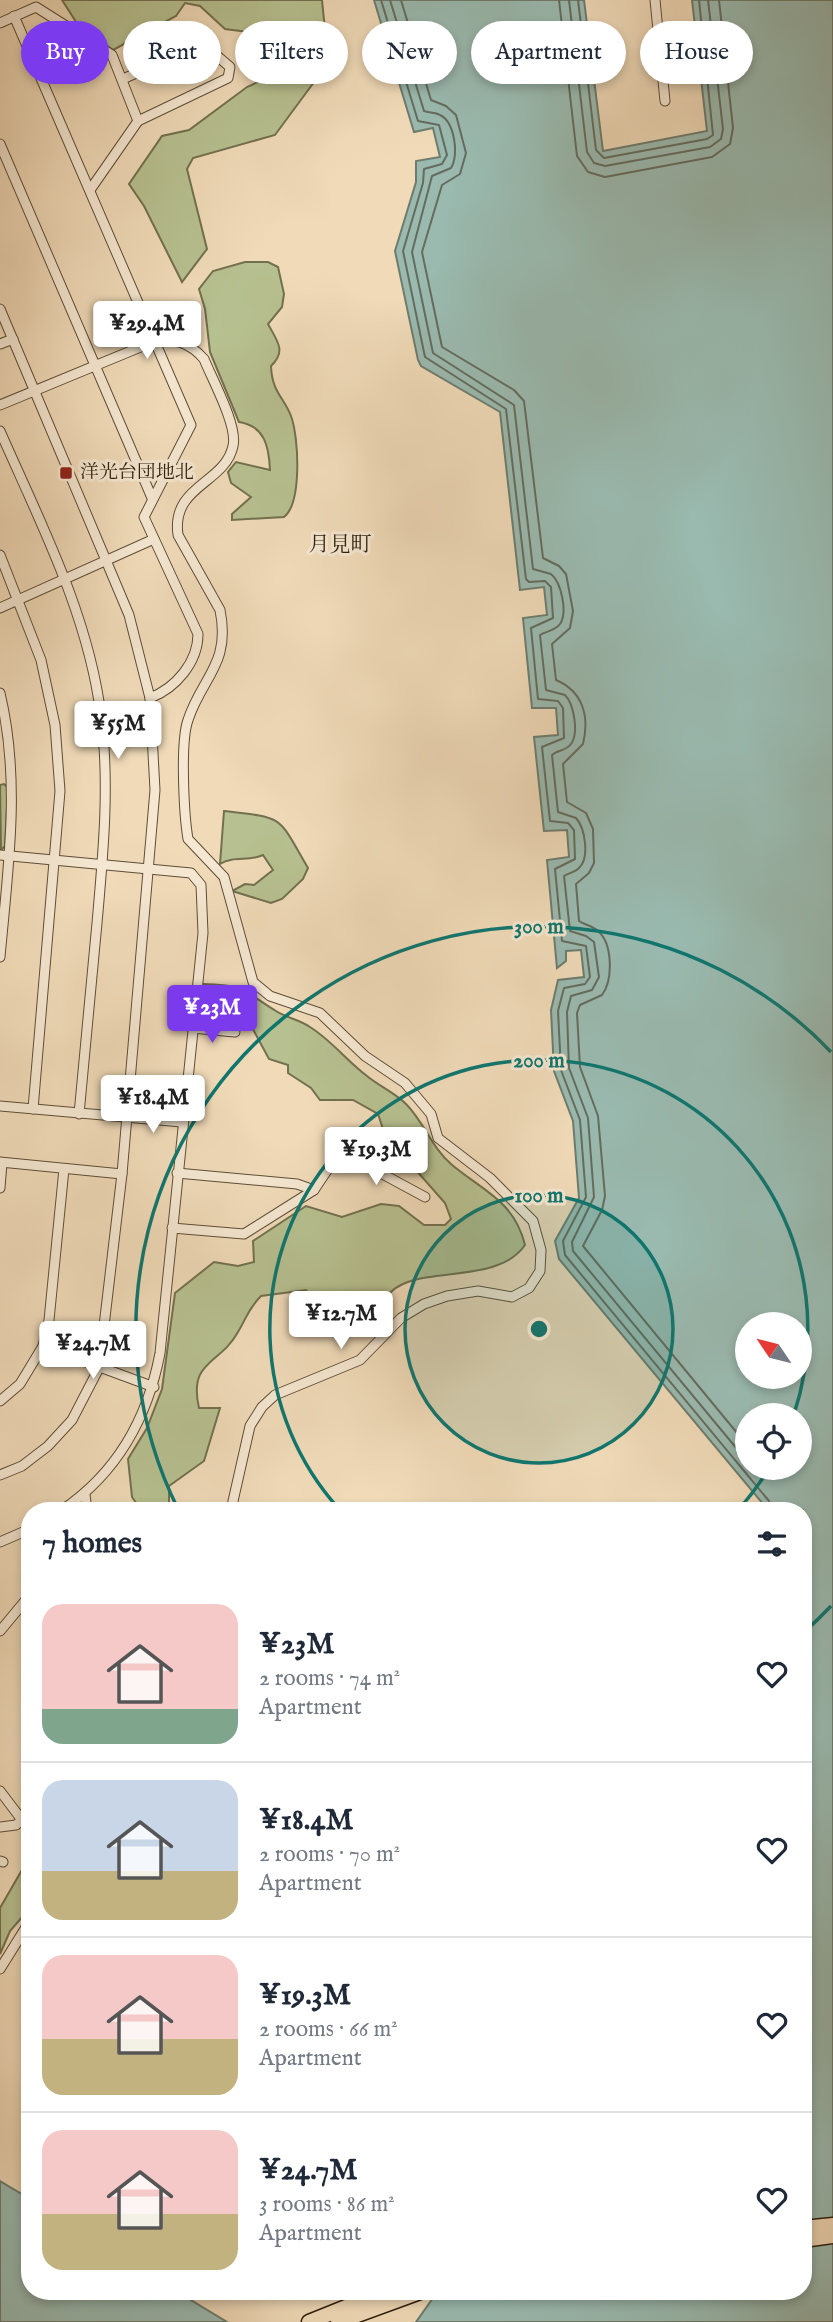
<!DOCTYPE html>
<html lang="en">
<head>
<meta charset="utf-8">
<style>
	:root { --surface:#fff; --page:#f6f6f7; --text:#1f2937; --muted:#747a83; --line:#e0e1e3; --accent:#7c3aed }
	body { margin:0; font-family:"IM FELL English","Noto Serif JP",serif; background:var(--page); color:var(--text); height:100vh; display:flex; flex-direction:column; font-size:26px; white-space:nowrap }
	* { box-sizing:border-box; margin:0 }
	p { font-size:23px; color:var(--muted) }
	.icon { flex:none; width:38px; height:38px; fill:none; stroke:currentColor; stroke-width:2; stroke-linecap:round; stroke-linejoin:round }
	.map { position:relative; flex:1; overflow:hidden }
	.side { position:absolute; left:21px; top:1502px; width:791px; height:798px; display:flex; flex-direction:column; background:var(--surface); border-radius:28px; box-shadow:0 4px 10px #0003 }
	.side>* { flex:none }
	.banner { position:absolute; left:21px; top:21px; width:791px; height:63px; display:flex; gap:14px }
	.needle { width:46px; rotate:305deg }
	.fabs { position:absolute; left:735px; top:1312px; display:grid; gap:14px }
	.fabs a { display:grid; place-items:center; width:77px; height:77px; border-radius:50%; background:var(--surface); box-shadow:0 4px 10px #0003; font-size:35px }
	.price { position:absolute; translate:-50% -60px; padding:0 16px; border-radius:7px; background:#fff; color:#222; font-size:23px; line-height:46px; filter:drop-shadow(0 2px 4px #0008) }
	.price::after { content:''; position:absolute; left:50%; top:42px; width:21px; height:16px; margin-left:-10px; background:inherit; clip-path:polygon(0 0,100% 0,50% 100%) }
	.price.current { background:var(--accent); color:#fff }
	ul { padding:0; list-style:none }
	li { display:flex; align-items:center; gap:21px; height:175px; padding:0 21px }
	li+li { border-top:2px solid var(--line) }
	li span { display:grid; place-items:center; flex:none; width:196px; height:140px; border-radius:21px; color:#555 }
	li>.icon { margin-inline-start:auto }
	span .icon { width:84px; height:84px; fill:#fffc; stroke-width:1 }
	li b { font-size:30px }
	h2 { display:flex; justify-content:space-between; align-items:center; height:84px; padding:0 21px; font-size:30px }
	.chip { padding:0 24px; border-radius:32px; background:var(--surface); box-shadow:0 4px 10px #0003; font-size:24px; line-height:63px }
	.chip.current { background:var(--accent); color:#fff }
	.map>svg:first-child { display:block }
</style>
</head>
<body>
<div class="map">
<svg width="833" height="2322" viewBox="0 0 833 2322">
	<rect width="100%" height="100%" fill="#f0dab8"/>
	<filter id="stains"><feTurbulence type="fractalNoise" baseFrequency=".00286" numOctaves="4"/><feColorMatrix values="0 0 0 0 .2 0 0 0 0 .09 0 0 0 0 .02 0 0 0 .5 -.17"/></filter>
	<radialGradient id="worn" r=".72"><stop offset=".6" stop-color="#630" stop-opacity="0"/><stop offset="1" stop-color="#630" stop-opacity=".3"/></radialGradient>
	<!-- green -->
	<g fill="#b7c090" stroke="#72704e" stroke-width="2">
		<polygon points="62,0 322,0 329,70 320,74 275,135 193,158 187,169 207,249 182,282 144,206 129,184 162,136 189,130 247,87 262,80 277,56 264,34 225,29 200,6 185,3 176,16 113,50 78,25"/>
		<path d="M245 262H268L278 267 284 294 282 307 268 324C277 341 287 351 271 366 272 392 283 396 291 416 299 438 302 503 284 517L232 520V514L251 497 231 483 228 472 236 462 270 470C269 447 265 426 239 422L210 352 205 309 199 289 213 271Z"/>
		<polygon points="4,784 8,788 5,846 1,850 0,785"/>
		<path d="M224 811C286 818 277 815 308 868L303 879 282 899 271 903 232 891 245 884 254 885 273 870 263 855C249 862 234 855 220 864Z"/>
		<path d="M203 984C246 985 242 990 276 1011 287 1018 300 1020 310 1027 331 1040 347 1061 367 1076 379 1086 395 1093 406 1104 424 1122 432 1148 451 1164 481 1190 514 1200 525 1245 500 1281 440 1268 403 1284 386 1291 378 1310 364 1322 356 1328 346 1334 337 1340L306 1290 261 1296C248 1309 247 1317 238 1332 220 1365 188 1360 199 1408H220L204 1461 169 1486V1510H141L132 1497 128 1459 147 1428 162 1389 175 1293 214 1262 238 1266 254 1262 253 1241 306 1206 342 1217 381 1204 399 1206 424 1225H445L451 1219 445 1203 385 1135 378 1114 353 1100H320L311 1088 288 1073V1065L269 1059 247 1018Z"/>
		<polygon points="30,1856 30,1908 10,1931 0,1954 0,1908"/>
	</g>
	<!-- water -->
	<g fill="#9abab0" stroke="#6e7c6e" stroke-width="2" fill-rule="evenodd">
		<path d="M374 0H584L603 151 707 131 692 0H833V2322H416L438 2291H803V1510H764V1505L559 1259 555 1241 579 1198 573 1121 554 1071 551 1010 558 980 584 977 581 950 566 951V961L557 968 547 860 569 857 567 830 544 831 534 737 558 735 556 708H532L523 618 547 615 544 587 520 590 500 412 421 366 418 360 395 251 416 182V161L440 157 433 128 414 132ZM747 1325H800V1377H747ZM747 1416H800V1468H747Z"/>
		<polygon points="0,2181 30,2199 30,2291 176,2291 227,2322 0,2322"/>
	</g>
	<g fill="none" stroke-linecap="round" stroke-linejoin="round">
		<!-- shore -->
		<g stroke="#646c5e" stroke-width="2">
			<polyline points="381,0 418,121 439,125 447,155 442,164 424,169 423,183 403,251 425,357 506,409 526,579 529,582 545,581 551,587 553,618 531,628 538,699 558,701 563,708 564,738 542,747 550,821 568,823 574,830 575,859 555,869 562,941 586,946 590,977 585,984 564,988 558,1011 561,1070 580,1120 586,1197 563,1241 565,1255 769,1501 770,1510"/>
			<path d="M390 0 424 111C429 113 435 112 440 115 455 122 459 156 451 168L432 176 412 252 433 353 514 405 533 569 551 574C561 582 568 612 560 624 555 631 546 631 540 635L546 690 565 695C574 704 579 733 571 744 566 751 557 750 552 755L558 812 576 818C585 828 590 858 579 868 575 872 569 873 564 876L570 931 586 936 594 942 599 977 592 990 571 996 567 1012 569 1068 588 1118 594 1197 572 1242 573 1251 747 1461"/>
			<path d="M401 0 431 100 446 106 456 115 466 153 460 174 442 185 422 252 442 347 514 390 524 401 543 558 559 566 566 574 573 611 570 628 552 644 556 680C582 691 590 715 583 744L563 764 567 802 586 813 593 829 594 863 589 873 576 884 579 921C585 925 593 926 598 931 613 944 613 980 602 995L580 1005 577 1013 580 1067 598 1116 605 1196 602 1210 583 1246 747 1445"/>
			<polyline points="559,0 577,156 588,172 605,177 712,157 730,144 733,128 719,0"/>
			<polyline points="569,0 587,152 594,163 605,166 710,147 721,139 723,129 708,0"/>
			<polyline points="578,0 596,150 604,158 707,139 713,135 699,0"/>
		</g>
		<defs>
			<g id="minor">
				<polyline points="655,0 665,101"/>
				<path d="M14 16 191 425 144 517 198 634C198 662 176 688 150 698"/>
				<polyline points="0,23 36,7 112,55 138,121 90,190"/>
				<polyline points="123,79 202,43 230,67 228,78 138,121"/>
				<polyline points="0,144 152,498"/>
				<polyline points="0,309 129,615 150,698 155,790 122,1174 99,1368 72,1420 48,1446 22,1466 0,1475"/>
				<polyline points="0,344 13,339"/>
				<path d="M0 405 155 341C175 338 190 343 204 359 212 379 238 426 233 446 225 484 171 485 178 535L220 610C231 664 202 677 188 720 180 742 184 815 188 839L224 877 253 982 270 996 320 1013 365 1056 405 1083 431 1114 438 1138 490 1178 533 1221 541 1250 540 1271 529 1288 512 1297 478 1291 447 1296 424 1304 401 1318 360 1360 275 1395 262 1407 250 1426 231 1510"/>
				<path d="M0 431C40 522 89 616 101 716 110 785 103 855 97 923 91 987 85 1050 79 1114"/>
				<polyline points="0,555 41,660 55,725 60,791 33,1109"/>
				<polyline points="0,608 154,539"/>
				<path d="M0 693C21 781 8 868 0 957"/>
				<path d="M0 855 191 873 201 885 203 933 160 1353C148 1417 117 1473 62 1510"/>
				<polyline points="192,1028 235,1032"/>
				<polyline points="0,1106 182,1122"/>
				<polyline points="340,1151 425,1197"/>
				<polyline points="0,1162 122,1174"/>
				<polyline points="177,1173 297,1184 314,1190"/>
				<polyline points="0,1188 2,1163"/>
				<polyline points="172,1228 244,1234 314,1190 350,1136"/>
				<polyline points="43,1346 154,1387"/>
				<polyline points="0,1401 20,1384 43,1346 49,1320 64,1169"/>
				<polyline points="85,1495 87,1510"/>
				<polyline points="0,1542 30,1529"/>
				<polyline points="0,1631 30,1595"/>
				<polyline points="0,1791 22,1820 16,1825 0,1827"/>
				<polyline points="0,1861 3,1862"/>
				<polyline points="0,1969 30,1921"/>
			</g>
			<g id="highway">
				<polyline points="803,2228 833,2225"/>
				<polyline points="803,2240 833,2236"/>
				<polyline points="309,2322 386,2291"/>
				<polyline points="338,2322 423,2291"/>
			</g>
		</defs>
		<!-- minor casing -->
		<use href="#minor" stroke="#5e4e37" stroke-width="11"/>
		<!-- highway casing -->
		<use href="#highway" stroke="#2d1f0c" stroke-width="17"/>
		<!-- minor -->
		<use href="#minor" stroke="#f5e7d1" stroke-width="9"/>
		<!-- highway -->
		<use href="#highway" stroke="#f0dab8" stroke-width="14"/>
	</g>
	<!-- distance rings -->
	<circle cx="539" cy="1329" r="134" fill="#0f766e" fill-opacity=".12"/>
	<g fill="none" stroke="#0f766e" stroke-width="3.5">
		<circle cx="539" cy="1329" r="134"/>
		<path d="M768 1470A269 269 0 0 1 739 1509M339 1509A269 269 0 1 1 794 1414"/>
		<path d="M831 1606A403 403 0 0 1 803 1633M178 1509A403 403 0 0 1 831 1052"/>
	</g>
	<!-- markers -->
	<rect fill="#8f2418" stroke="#f5e7d1" stroke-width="2.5" x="59" y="466" width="14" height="14" rx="3.5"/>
	<g text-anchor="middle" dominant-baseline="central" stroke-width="6" stroke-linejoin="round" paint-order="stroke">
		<!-- poi labels -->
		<g font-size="19" fill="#2d1f0c" stroke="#f5e7d1" text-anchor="start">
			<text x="80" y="473">洋光台団地北</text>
		</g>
		<!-- neighbourhood labels -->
		<g font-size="21" fill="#2d1f0c" stroke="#f5e7d1">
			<text x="340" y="545">月見町</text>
		</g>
	</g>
	<circle cx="539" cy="1329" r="10" fill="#0f766e" stroke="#f5e7d1" stroke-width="3.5"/>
	<g font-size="21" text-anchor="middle" font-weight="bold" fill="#0f766e" stroke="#f5e7d1" stroke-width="6" stroke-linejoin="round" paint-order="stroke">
		<text x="539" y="933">300 m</text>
		<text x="539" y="1067">200 m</text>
		<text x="539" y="1202">100 m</text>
	</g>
	<rect width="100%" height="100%" filter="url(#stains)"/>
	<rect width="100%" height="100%" fill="url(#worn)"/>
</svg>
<div class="fabs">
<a><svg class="needle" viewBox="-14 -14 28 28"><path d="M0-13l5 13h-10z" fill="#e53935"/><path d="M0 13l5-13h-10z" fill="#747a83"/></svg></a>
<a><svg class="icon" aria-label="locate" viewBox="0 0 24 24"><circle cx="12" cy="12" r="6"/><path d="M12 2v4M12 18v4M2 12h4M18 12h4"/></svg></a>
</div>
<b class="price" style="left:147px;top:361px">¥29.4M</b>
<b class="price" style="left:118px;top:761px">¥55M</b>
<b class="price current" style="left:212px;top:1045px">¥23M</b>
<b class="price" style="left:153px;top:1135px">¥18.4M</b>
<b class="price" style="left:376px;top:1187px">¥19.3M</b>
<b class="price" style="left:341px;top:1351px">¥12.7M</b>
<b class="price" style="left:93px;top:1381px">¥24.7M</b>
<div class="banner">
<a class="chip current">Buy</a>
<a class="chip">Rent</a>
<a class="chip">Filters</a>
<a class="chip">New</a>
<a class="chip">Apartment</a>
<a class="chip">House</a>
</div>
<section class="side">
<h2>7 homes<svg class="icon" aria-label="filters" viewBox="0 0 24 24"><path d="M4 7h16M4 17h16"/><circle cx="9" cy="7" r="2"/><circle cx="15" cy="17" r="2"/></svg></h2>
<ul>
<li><span style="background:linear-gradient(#f6c9c9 75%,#7fa58c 0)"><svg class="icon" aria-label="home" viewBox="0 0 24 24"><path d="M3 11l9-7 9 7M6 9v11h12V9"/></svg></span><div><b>¥23M</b><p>2 rooms · 74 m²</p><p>Apartment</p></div><svg class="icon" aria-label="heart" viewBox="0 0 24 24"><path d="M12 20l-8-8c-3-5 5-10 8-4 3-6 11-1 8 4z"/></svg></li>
<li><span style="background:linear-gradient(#c9d6e8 65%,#c2b280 0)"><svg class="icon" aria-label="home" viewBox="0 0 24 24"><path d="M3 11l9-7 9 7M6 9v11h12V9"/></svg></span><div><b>¥18.4M</b><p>2 rooms · 70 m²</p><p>Apartment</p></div><svg class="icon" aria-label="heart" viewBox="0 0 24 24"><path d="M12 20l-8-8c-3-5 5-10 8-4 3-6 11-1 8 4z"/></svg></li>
<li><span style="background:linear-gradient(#f6c9c9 60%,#c2b280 0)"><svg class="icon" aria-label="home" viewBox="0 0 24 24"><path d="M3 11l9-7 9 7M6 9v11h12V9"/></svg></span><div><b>¥19.3M</b><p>2 rooms · 66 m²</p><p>Apartment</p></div><svg class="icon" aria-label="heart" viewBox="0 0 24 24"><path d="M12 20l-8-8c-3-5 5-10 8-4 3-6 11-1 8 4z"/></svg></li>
<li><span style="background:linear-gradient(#f6c9c9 60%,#c2b280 0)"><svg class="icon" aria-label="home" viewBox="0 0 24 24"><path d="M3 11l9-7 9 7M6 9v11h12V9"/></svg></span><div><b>¥24.7M</b><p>3 rooms · 86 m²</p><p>Apartment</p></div><svg class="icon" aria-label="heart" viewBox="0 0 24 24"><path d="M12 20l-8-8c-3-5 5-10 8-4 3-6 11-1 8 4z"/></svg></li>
</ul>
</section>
</div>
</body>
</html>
